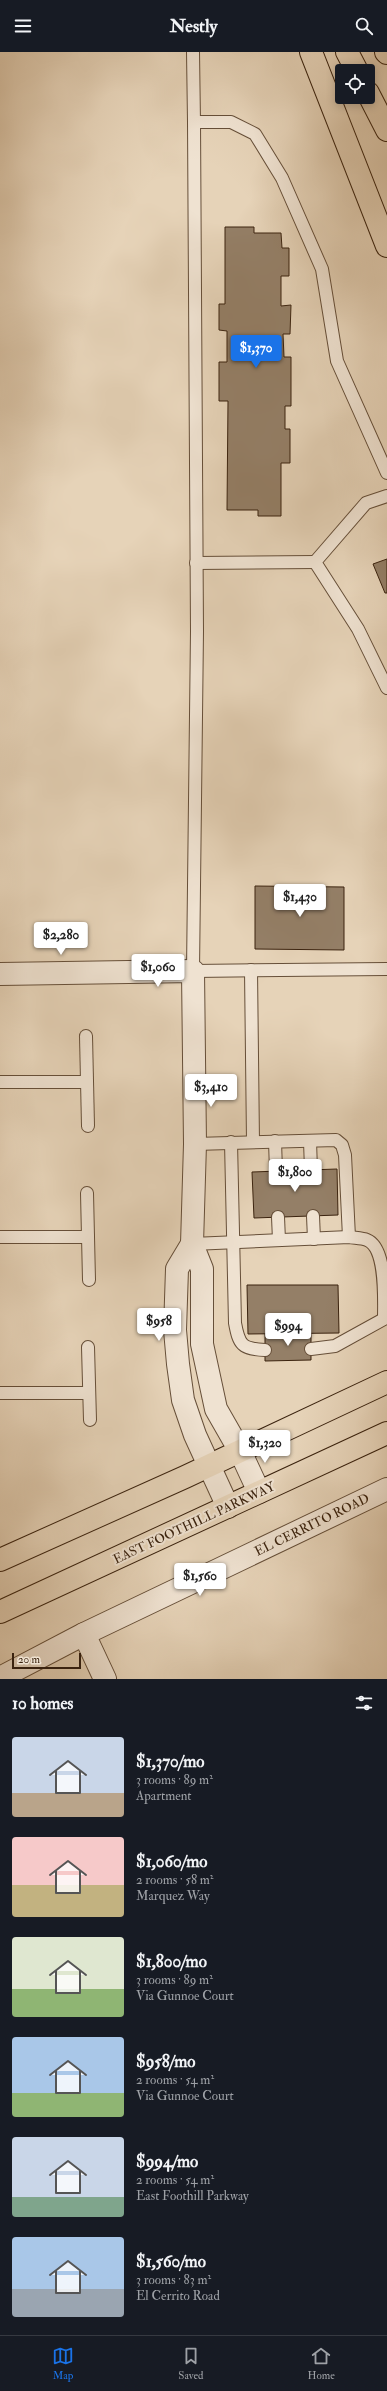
<!DOCTYPE html>
<html lang="en">
<head>
<meta charset="utf-8">
<style>
	:root { --surface:#171b24; --page:#242831; --text:#f1f3f6; --muted:#9ea1a6; --line:#363941; --accent:#1a73e8 }
	body { margin:0; font-family:"IM FELL Double Pica",serif; background:var(--page); color:var(--text); height:100vh; display:flex; flex-direction:column; font-size:15px; white-space:nowrap }
	* { box-sizing:border-box; margin:0 }
	p { font-size:13px; color:var(--muted) }
	.icon { flex:none; width:22px; height:22px; fill:none; stroke:currentColor; stroke-width:2; stroke-linecap:round; stroke-linejoin:round }
	.map { position:relative; height:1627px; overflow:hidden }
	.panel { display:flex; flex-direction:column; background:var(--surface); flex:1 }
	.panel>* { flex:none }
	.controls { position:absolute; left:335px; top:12px; display:grid; gap:8px }
	.controls a { display:grid; place-items:center; width:40px; height:40px; border-radius:4px; background:var(--surface); box-shadow:0 2px 10px #0003; font-size:20px }
	.scale { position:absolute; left:12px; bottom:10px; width:69px; box-sizing:border-box; padding-left:4px; border:2px solid #3b230f; border-top:0; font-size:11px; line-height:14px; white-space:nowrap; color:#3b230f; -webkit-text-stroke:3px #efe2d1; paint-order:stroke }
	.price { position:absolute; translate:-50% -34px; padding:0 9px; border-radius:4px; background:#fff; color:#222; font-size:13px; line-height:26px; filter:drop-shadow(0 1px 2px #0008) }
	.price::after { content:''; position:absolute; left:50%; top:24px; width:12px; height:9px; margin-left:-6px; background:inherit; clip-path:polygon(0 0,100% 0,50% 100%) }
	.price.current { background:var(--accent); color:#fff }
	ul { padding:0; list-style:none }
	li { display:flex; align-items:center; gap:12px; height:100px; padding:0 12px }
	li span { display:grid; place-items:center; flex:none; width:112px; height:80px; border-radius:4px; color:#555 }
	li>.icon { margin-inline-start:auto }
	span .icon { width:48px; height:48px; fill:#fffc; stroke-width:1 }
	li b { font-size:17px }
	h2 { display:flex; justify-content:space-between; align-items:center; height:48px; padding:0 12px; font-size:17px }
	header { display:flex; justify-content:space-between; align-items:center; height:52px; padding:0 12px; background:var(--surface); font-size:18px; font-weight:700 }
	.menu { display:flex; justify-content:space-around; align-items:center; height:56px; border-top:1px solid var(--line); background:var(--surface); font-size:11px; color:var(--muted) }
	.menu a { display:grid; justify-items:center; gap:2px }
	.menu .current { color:var(--accent) }
	.map>svg:first-child { display:block }
</style>
</head>
<body>
<header><svg class="icon" aria-label="menu" viewBox="0 0 24 24"><path d="M4 6h16M4 12h16M4 18h16"/></svg>Nestly<svg class="icon" aria-label="search" viewBox="0 0 24 24"><circle cx="10" cy="10" r="6"/><path d="M15 15l6 6"/></svg></header>
<div class="map">
<svg width="387" height="1627" viewBox="0 0 387 1627">
	<rect width="100%" height="100%" fill="#e6d3b8"/>
	<filter id="stains"><feTurbulence type="fractalNoise" baseFrequency=".005" numOctaves="4"/><feColorMatrix values="0 0 0 0 .2 0 0 0 0 .09 0 0 0 0 .02 0 0 0 .5 -.17"/></filter>
	<radialGradient id="worn" r=".72"><stop offset=".6" stop-color="#630" stop-opacity="0"/><stop offset="1" stop-color="#630" stop-opacity=".3"/></radialGradient>
	<!-- building -->
	<g fill="#947f67" stroke="#3b230f">
		<polygon points="225,175 254,175 254,181 281,181 282,196 289,196 289,224 281,224 281,254 291,253 290,282 283,282 284,305 291,305 291,354 285,354 285,377 290,377 290,411 281,411 281,464 258,464 258,458 227,458 228,349 219,349 219,310 227,310 227,279 219,278 219,252 225,252"/>
		<polygon points="387,507 387,541 385,541 373,512"/>
		<polygon points="255,834 344,835 344,898 255,897"/>
		<polygon points="337,1117 338,1163 254,1166 252,1120"/>
		<polygon points="247,1233 338,1233 339,1281 248,1282"/>
		<polygon points="265,1282 311,1282 311,1308 265,1309"/>
	</g>
	<g fill="none" stroke-linecap="round" stroke-linejoin="round">
		<defs>
			<g id="lane">
				<polyline points="193,0 194,70"/>
				<polyline points="387,421 337,309 322,217 282,126 255,82 231,70 194,70 197,579 193,919 387,917"/>
				<polyline points="387,444 366,451 315,510 358,577 387,636"/>
				<polyline points="196,511 315,510"/>
				<polyline points="251,918 253,1090"/>
				<polyline points="86,984 88,1074"/>
				<polyline points="0,1030 86,1030"/>
				<polyline points="275,1089 276,1119"/>
				<polyline points="310,1089 311,1118"/>
				<path d="M231 1090 235 1271C239 1293 242 1297 265 1298"/>
				<polyline points="195,1092 336,1088 342,1093 345,1103 349,1185"/>
				<polyline points="87,1141 89,1228"/>
				<polyline points="313,1164 314,1187"/>
				<polyline points="278,1165 279,1188"/>
				<polyline points="0,1185 88,1185"/>
				<path d="M192 1192 349 1185C354 1186 362 1186 367 1188 387 1196 384 1248 384 1267L335 1294 311 1297"/>
				<polyline points="88,1295 90,1368"/>
				<polyline points="0,1341 89,1341"/>
			</g>
			<g id="street">
				<polyline points="0,922 193,919 195,1092 192,1192 202,1217 202,1292 216,1357 240,1399 259,1440"/>
				<polyline points="192,1192 177,1217 175,1278 178,1312 183,1348 195,1383 228,1455"/>
				<polyline points="84,1582 105,1627"/>
				<polyline points="0,1626 84,1582 387,1437"/>
			</g>
			<g id="primary">
				<polyline points="0,1508 185,1425 387,1330"/>
				<polyline points="0,1560 387,1381"/>
			</g>
			<g id="highway">
				<polyline points="311,0 387,194"/>
				<polyline points="347,0 357,19"/>
				<polyline points="386,0 387,1"/>
				<polyline points="368,41 387,78"/>
			</g>
		</defs>
		<!-- lane casing -->
		<use href="#lane" stroke="#664f39" stroke-width="14"/>
		<!-- street casing -->
		<use href="#street" stroke="#664f39" stroke-width="24"/>
		<!-- primary casing -->
		<use href="#primary" stroke="#3b230f" stroke-width="24"/>
		<!-- highway casing -->
		<use href="#highway" stroke="#3b230f" stroke-width="24"/>
		<!-- lane -->
		<use href="#lane" stroke="#efe2d1" stroke-width="12"/>
		<!-- street -->
		<use href="#street" stroke="#efe2d1" stroke-width="22"/>
		<!-- primary -->
		<use href="#primary" stroke="#e6d3b8" stroke-width="22"/>
		<!-- highway -->
		<use href="#highway" stroke="#e6d3b8" stroke-width="22"/>
	</g>
	<g text-anchor="middle" dominant-baseline="central" stroke-width="4" stroke-linejoin="round" paint-order="stroke">
		<!-- street labels -->
		<g font-size="13" fill="#3b230f" stroke="#efe2d1">
			<text transform="translate(194 1471) rotate(-25)">EAST FOOTHILL PARKWAY</text>
			<text transform="translate(312 1473) rotate(-26)">EL CERRITO ROAD</text>
		</g>
	</g>
	<rect width="100%" height="100%" filter="url(#stains)"/>
	<rect width="100%" height="100%" fill="url(#worn)"/>
</svg>
<div class="controls">
<a><svg class="icon" aria-label="locate" viewBox="0 0 24 24"><circle cx="12" cy="12" r="6"/><path d="M12 2v4M12 18v4M2 12h4M18 12h4"/></svg></a>
</div>
<div class="scale">20 m</div>
<b class="price current" style="left:256px;top:317px">$1,370</b>
<b class="price" style="left:300px;top:866px">$1,430</b>
<b class="price" style="left:61px;top:904px">$2,280</b>
<b class="price" style="left:158px;top:936px">$1,060</b>
<b class="price" style="left:211px;top:1056px">$3,410</b>
<b class="price" style="left:295px;top:1141px">$1,800</b>
<b class="price" style="left:159px;top:1290px">$958</b>
<b class="price" style="left:288px;top:1295px">$994</b>
<b class="price" style="left:265px;top:1412px">$1,320</b>
<b class="price" style="left:200px;top:1545px">$1,560</b>
</div>
<section class="panel">
<h2>10 homes<svg class="icon" aria-label="filters" viewBox="0 0 24 24"><path d="M4 7h16M4 17h16"/><circle cx="9" cy="7" r="2"/><circle cx="15" cy="17" r="2"/></svg></h2>
<ul>
<li><span style="background:linear-gradient(#c9d6e8 70%,#b9a48a 0)"><svg class="icon" aria-label="home" viewBox="0 0 24 24"><path d="M3 11l9-7 9 7M6 9v11h12V9"/></svg></span><div><b>$1,370/mo</b><p>3 rooms · 89 m²</p><p>Apartment</p></div></li>
<li><span style="background:linear-gradient(#f6c9c9 60%,#c2b280 0)"><svg class="icon" aria-label="home" viewBox="0 0 24 24"><path d="M3 11l9-7 9 7M6 9v11h12V9"/></svg></span><div><b>$1,060/mo</b><p>2 rooms · 58 m²</p><p>Marquez Way</p></div></li>
<li><span style="background:linear-gradient(#dfe7d0 65%,#8fb573 0)"><svg class="icon" aria-label="home" viewBox="0 0 24 24"><path d="M3 11l9-7 9 7M6 9v11h12V9"/></svg></span><div><b>$1,800/mo</b><p>3 rooms · 89 m²</p><p>Via Gunnoe Court</p></div></li>
<li><span style="background:linear-gradient(#a9c7e8 70%,#8fb573 0)"><svg class="icon" aria-label="home" viewBox="0 0 24 24"><path d="M3 11l9-7 9 7M6 9v11h12V9"/></svg></span><div><b>$958/mo</b><p>2 rooms · 54 m²</p><p>Via Gunnoe Court</p></div></li>
<li><span style="background:linear-gradient(#c9d6e8 75%,#7fa58c 0)"><svg class="icon" aria-label="home" viewBox="0 0 24 24"><path d="M3 11l9-7 9 7M6 9v11h12V9"/></svg></span><div><b>$994/mo</b><p>2 rooms · 54 m²</p><p>East Foothill Parkway</p></div></li>
<li><span style="background:linear-gradient(#a9c7e8 65%,#9aa5b1 0)"><svg class="icon" aria-label="home" viewBox="0 0 24 24"><path d="M3 11l9-7 9 7M6 9v11h12V9"/></svg></span><div><b>$1,560/mo</b><p>3 rooms · 83 m²</p><p>El Cerrito Road</p></div></li>
</ul>
</section>
<nav class="menu">
<a class="current"><svg class="icon" aria-label="map" viewBox="0 0 24 24"><path d="M3 6l6-2 6 2 6-2v14l-6 2-6-2-6 2zM9 4v14M15 6v14"/></svg>Map</a>
<a><svg class="icon" aria-label="saved" viewBox="0 0 24 24"><path d="M7 4h10v16l-5-4-5 4z"/></svg>Saved</a>
<a><svg class="icon" aria-label="home" viewBox="0 0 24 24"><path d="M3 11l9-7 9 7M6 9v11h12V9"/></svg>Home</a>
</nav>
</body>
</html>
